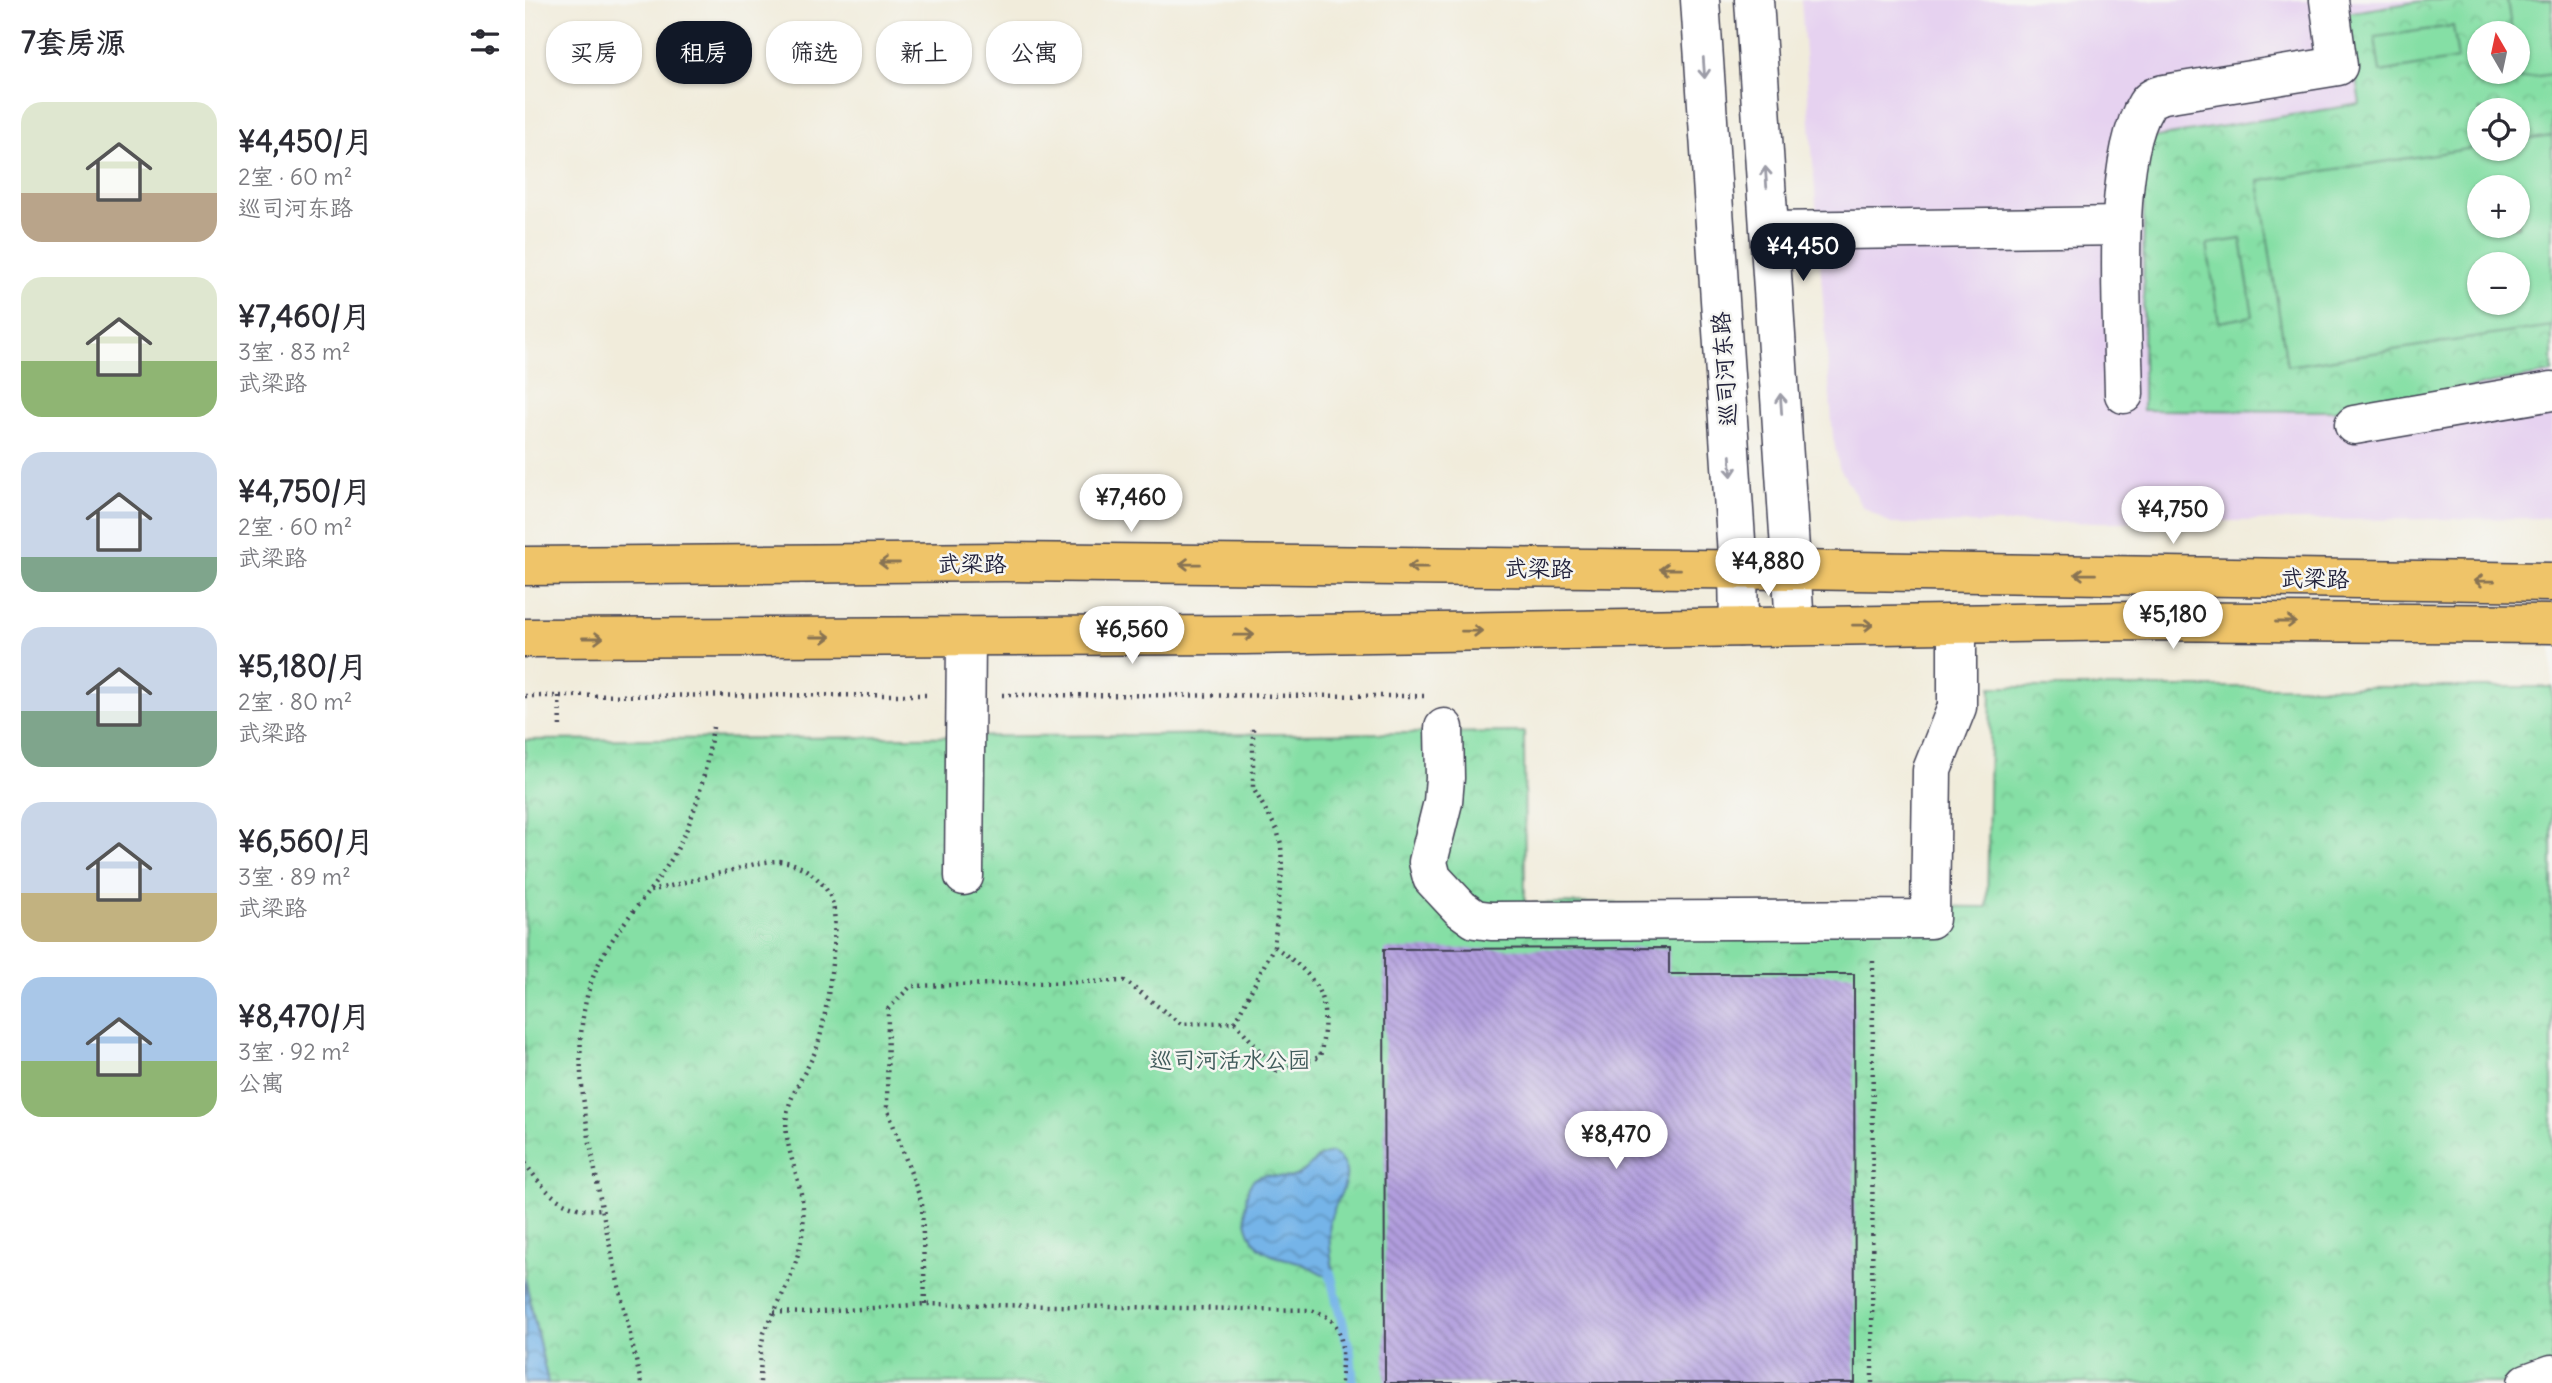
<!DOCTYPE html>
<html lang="zh">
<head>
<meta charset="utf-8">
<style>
	:root { --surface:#fff; --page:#f7f7f7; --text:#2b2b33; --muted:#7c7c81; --accent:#111827 }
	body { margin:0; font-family:Delius,"LXGW WenKai TC",sans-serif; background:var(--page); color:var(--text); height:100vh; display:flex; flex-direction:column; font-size:26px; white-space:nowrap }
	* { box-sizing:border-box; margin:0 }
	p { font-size:23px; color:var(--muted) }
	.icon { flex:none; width:38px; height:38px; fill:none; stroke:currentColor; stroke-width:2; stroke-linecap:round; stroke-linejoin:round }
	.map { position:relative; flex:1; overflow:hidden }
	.details { display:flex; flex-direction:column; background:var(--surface); width:525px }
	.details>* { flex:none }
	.guide { position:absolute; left:21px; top:21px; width:665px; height:63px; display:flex; gap:14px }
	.needle { width:46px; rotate:351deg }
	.controls { position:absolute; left:1942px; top:21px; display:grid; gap:14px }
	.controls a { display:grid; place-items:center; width:63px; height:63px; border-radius:50%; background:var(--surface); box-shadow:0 2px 5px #0004; font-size:35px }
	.price { position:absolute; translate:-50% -60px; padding:0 16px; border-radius:24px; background:#fff; color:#222; font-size:23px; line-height:46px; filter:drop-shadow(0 2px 4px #0008) }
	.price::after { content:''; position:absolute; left:50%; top:42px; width:21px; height:16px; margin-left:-10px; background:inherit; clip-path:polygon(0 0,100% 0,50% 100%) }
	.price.selected { background:var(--accent); color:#fff }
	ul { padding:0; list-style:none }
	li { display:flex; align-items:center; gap:21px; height:175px; padding:0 21px }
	li span { display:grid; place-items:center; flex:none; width:196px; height:140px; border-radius:21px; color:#555 }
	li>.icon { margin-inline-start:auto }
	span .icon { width:84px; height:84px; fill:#fffc; stroke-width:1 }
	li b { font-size:30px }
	h2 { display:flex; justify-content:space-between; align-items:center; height:84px; padding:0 21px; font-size:30px }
	.chip { padding:0 24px; border-radius:28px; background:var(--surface); box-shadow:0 2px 5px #0004; font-size:24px; line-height:63px }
	.chip.selected { background:var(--accent); color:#fff }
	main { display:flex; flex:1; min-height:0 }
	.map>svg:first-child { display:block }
</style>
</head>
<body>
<main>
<section class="details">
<h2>7套房源<svg class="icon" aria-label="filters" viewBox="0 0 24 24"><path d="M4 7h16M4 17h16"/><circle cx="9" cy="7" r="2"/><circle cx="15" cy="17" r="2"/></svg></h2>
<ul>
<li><span style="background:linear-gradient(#dfe7d0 65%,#b9a48a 0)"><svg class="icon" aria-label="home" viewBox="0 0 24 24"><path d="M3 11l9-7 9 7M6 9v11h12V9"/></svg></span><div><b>¥4,450/月</b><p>2室 · 60 m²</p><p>巡司河东路</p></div></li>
<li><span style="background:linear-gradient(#dfe7d0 60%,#8fb573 0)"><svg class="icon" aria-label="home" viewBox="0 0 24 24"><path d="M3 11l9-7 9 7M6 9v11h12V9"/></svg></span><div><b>¥7,460/月</b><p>3室 · 83 m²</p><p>武梁路</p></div></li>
<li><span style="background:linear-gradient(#c9d6e8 75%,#7fa58c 0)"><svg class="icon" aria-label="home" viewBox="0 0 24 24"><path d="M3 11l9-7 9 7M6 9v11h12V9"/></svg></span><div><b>¥4,750/月</b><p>2室 · 60 m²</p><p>武梁路</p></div></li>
<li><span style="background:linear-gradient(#c9d6e8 60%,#7fa58c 0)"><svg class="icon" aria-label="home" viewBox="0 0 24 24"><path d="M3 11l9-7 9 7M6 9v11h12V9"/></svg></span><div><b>¥5,180/月</b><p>2室 · 80 m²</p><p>武梁路</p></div></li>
<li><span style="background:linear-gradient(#c9d6e8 65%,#c2b280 0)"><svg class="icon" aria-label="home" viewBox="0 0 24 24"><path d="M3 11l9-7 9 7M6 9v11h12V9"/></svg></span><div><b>¥6,560/月</b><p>3室 · 89 m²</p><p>武梁路</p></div></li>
<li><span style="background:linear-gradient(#a9c7e8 60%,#8fb573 0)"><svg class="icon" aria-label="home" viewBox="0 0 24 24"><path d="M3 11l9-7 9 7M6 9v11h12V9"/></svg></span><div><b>¥8,470/月</b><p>3室 · 92 m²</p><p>公寓</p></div></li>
</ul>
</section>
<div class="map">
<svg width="2027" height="1383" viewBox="0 0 2027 1383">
	<defs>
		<pattern id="park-crowns" width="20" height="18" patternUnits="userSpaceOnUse" patternTransform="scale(1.75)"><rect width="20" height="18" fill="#85dfa5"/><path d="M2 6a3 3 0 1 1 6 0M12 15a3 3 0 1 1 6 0" fill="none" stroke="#73bf8f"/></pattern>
		<pattern id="water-waves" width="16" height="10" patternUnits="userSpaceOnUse" patternTransform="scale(1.75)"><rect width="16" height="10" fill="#74b4e8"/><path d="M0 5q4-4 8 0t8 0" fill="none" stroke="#5f92bd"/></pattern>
		<pattern id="building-back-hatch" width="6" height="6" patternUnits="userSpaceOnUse" patternTransform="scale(1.75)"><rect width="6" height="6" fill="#b19dde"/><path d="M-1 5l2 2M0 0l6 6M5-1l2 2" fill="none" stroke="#9080b5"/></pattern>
	</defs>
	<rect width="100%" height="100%" fill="#f6f6f2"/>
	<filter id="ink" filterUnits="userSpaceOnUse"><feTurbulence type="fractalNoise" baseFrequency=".0143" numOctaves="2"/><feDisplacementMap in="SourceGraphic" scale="14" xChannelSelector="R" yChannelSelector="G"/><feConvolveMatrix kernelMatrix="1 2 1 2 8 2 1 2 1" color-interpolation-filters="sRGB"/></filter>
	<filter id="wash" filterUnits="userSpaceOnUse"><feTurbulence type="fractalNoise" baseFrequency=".00686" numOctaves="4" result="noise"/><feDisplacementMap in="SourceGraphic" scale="28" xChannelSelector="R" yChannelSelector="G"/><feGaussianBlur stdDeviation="1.57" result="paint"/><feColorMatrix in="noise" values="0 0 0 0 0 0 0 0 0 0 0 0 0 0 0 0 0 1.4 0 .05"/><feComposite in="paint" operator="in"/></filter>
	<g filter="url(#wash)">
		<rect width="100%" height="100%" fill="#f1ecdb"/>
		<!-- built -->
		<path fill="#e6d2f0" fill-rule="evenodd" d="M1276 0H2027V518L1366 524 1337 506 1314 467 1308 437ZM1955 33H1993V72H1955ZM1955 110H1993V149H1955ZM1955 187H1993V226H1955ZM1955 264H1993V303H1955Z"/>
		<!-- park -->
		<g fill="url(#park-crowns)" stroke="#548070" stroke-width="2" fill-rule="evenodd">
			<path d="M1903 0H2027V373L1810 411 1618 410 1619 139 1835 104 1821 13ZM1955 33H1993V72H1955ZM1955 110H1993V149H1955ZM1955 187H1993V226H1955ZM1955 264H1993V303H1955Z"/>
			<polygon points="1466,687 2027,687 2027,1383 23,1383 0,1278 0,740 999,732 1000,903 1462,907"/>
		</g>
		<!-- garden -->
		<g fill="#85dfa5" stroke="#548070" stroke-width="2" fill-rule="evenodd">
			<polygon points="1982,0 2027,0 2027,74 1994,79 1993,33 1987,33"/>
			<polygon points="1928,26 1933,59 1855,72 1850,37"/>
			<path d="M2027 136V326L1762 366 1734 181 1955 147 1993 149V141ZM1955 187H1993V226H1955ZM1955 264H1993V303H1955Z"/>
			<polygon points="1716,239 1728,316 1694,322 1682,244"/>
		</g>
		<!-- water -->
		<g fill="url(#water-waves)" stroke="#4b6b92" stroke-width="2">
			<path d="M807 1153C839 1174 808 1198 805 1222 803 1239 806 1255 808 1272L801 1276C792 1271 782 1265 773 1262 764 1259 755 1258 747 1255 725 1247 718 1222 721 1202 721 1194 724 1182 731 1178 741 1171 755 1180 767 1177 786 1172 787 1155 807 1153Z"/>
			<polygon points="0,1278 23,1383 0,1383"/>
		</g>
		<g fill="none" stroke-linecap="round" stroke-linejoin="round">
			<!-- stream -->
			<polyline stroke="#74b4e8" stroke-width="10" points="805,1273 825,1353 828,1383"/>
		</g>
		<g id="blocks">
			<!-- building -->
			<polygon fill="url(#building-back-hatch)" points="1144,948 1144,974 1329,974 1330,1383 860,1383 859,949"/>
		</g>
	</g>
	<g filter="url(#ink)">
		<use href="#blocks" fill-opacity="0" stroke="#414053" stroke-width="2"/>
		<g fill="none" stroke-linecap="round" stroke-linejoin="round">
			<defs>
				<g id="minor">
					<polyline points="1175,0 1213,570 1214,627"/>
					<polyline points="1229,0 1270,625"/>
					<polyline points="1245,231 1597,226"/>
					<path d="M1599 394C1598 323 1585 163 1621 105 1625 98 1631 96 1639 94L1813 66 1804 0"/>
					<polyline points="1829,425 2027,391"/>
					<polyline points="919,728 920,778 918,802 903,862 907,878 936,909 950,919 966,921 1405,919 1407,770 1432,707 1432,624"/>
					<polyline points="439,876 441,637"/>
					<polyline points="2002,1383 2027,1374"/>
				</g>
				<g id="major">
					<polyline points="0,566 480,562 1267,570 2027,582"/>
					<polyline points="0,638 719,635 1610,621 2027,624"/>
				</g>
			</defs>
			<!-- minor casing -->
			<use href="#minor" stroke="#414053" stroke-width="41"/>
			<!-- major casing -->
			<use href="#major" stroke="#414053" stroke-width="41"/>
			<!-- path -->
			<g stroke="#414053" stroke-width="4.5" stroke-dasharray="2 5" stroke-linecap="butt">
				<polyline points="477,695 899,696"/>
				<polyline points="0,696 405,695"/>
				<polyline points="34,696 35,728"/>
				<path d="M125 891C154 884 183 876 212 869 225 865 240 861 254 861 277 862 303 882 308 905 314 928 301 1023 292 1047 284 1068 269 1087 263 1109 255 1142 276 1176 278 1208 282 1252 257 1295 239 1333L236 1347 235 1383"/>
				<polyline points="710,1022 749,946 757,870 756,844 752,830 728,788 728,727"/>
				<path d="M710 1022 752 1071 795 1057C807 998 796 980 749 946"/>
				<path d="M0 1163C21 1193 38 1213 77 1209"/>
				<polyline points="400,1304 397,1203 362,1108 363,1009 386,986 600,981 656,1024 710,1022"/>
				<path d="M249 1312 283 1313 400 1304 785 1310C824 1319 817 1350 816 1383"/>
				<path d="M116 1383C101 1314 83 1245 71 1176 58 1104 41 1026 77 957 97 920 129 890 150 853 172 814 181 771 188 727"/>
				<polyline points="1347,1383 1348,957"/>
			</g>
			<!-- minor -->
			<use href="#minor" stroke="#fff" stroke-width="38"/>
			<!-- major -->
			<use href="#major" stroke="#efc469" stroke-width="38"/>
		</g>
		<!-- one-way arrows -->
		<defs><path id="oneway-shaft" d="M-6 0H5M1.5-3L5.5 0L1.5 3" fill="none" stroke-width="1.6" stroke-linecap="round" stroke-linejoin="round" transform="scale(1.75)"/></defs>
		<g stroke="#9c9ca7">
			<use href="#oneway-shaft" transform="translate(1179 68) rotate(86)"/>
			<use href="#oneway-shaft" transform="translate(1241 177) rotate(-94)"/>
			<use href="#oneway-shaft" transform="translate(1256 404) rotate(-94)"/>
			<use href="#oneway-shaft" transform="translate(1206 466) rotate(86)"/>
		</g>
		<g stroke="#887352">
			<use href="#oneway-shaft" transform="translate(364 563) rotate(180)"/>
			<use href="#oneway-shaft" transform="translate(665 564) rotate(-179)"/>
			<use href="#oneway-shaft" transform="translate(893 567) rotate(-179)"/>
			<use href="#oneway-shaft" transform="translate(1145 569) rotate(-179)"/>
			<use href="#oneway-shaft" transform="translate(1560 574) rotate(-179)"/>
			<use href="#oneway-shaft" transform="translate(1959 581) rotate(-179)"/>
			<use href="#oneway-shaft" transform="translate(1761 622)"/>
			<use href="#oneway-shaft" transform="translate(1338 625) rotate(-1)"/>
			<use href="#oneway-shaft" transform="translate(947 631) rotate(-1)"/>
			<use href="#oneway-shaft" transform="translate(719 635) rotate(-1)"/>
			<use href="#oneway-shaft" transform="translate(296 637)"/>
			<use href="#oneway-shaft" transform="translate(68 638)"/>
		</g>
	</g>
	<g text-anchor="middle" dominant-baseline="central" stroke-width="5" stroke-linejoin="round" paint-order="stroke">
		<!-- street labels -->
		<g font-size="23" fill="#22223b" stroke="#f6f6f2">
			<text transform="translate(1199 369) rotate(-94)">巡司河东路</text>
			<text x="447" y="563">武梁路</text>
			<text transform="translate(1014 568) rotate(1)">武梁路</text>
			<text transform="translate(1790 578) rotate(1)">武梁路</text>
		</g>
		<!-- park labels -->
		<g font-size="23" fill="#405b5b" stroke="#f6f6f2">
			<text x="705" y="1059">巡司河活水公园</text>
		</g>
	</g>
</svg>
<div class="controls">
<a><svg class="needle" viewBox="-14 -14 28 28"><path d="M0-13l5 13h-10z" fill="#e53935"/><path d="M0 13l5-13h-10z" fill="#7c7c81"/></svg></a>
<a><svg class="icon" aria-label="locate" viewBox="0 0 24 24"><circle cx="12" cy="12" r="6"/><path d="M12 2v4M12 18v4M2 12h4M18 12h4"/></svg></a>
<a>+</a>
<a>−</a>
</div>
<b class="price selected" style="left:1278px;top:283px">¥4,450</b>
<b class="price" style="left:606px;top:534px">¥7,460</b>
<b class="price" style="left:1648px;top:546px">¥4,750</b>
<b class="price" style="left:1243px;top:598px">¥4,880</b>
<b class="price" style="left:1648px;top:651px">¥5,180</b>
<b class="price" style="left:607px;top:666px">¥6,560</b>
<b class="price" style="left:1091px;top:1171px">¥8,470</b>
<div class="guide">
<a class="chip">买房</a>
<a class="chip selected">租房</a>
<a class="chip">筛选</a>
<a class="chip">新上</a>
<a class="chip">公寓</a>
</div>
</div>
</main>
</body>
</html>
